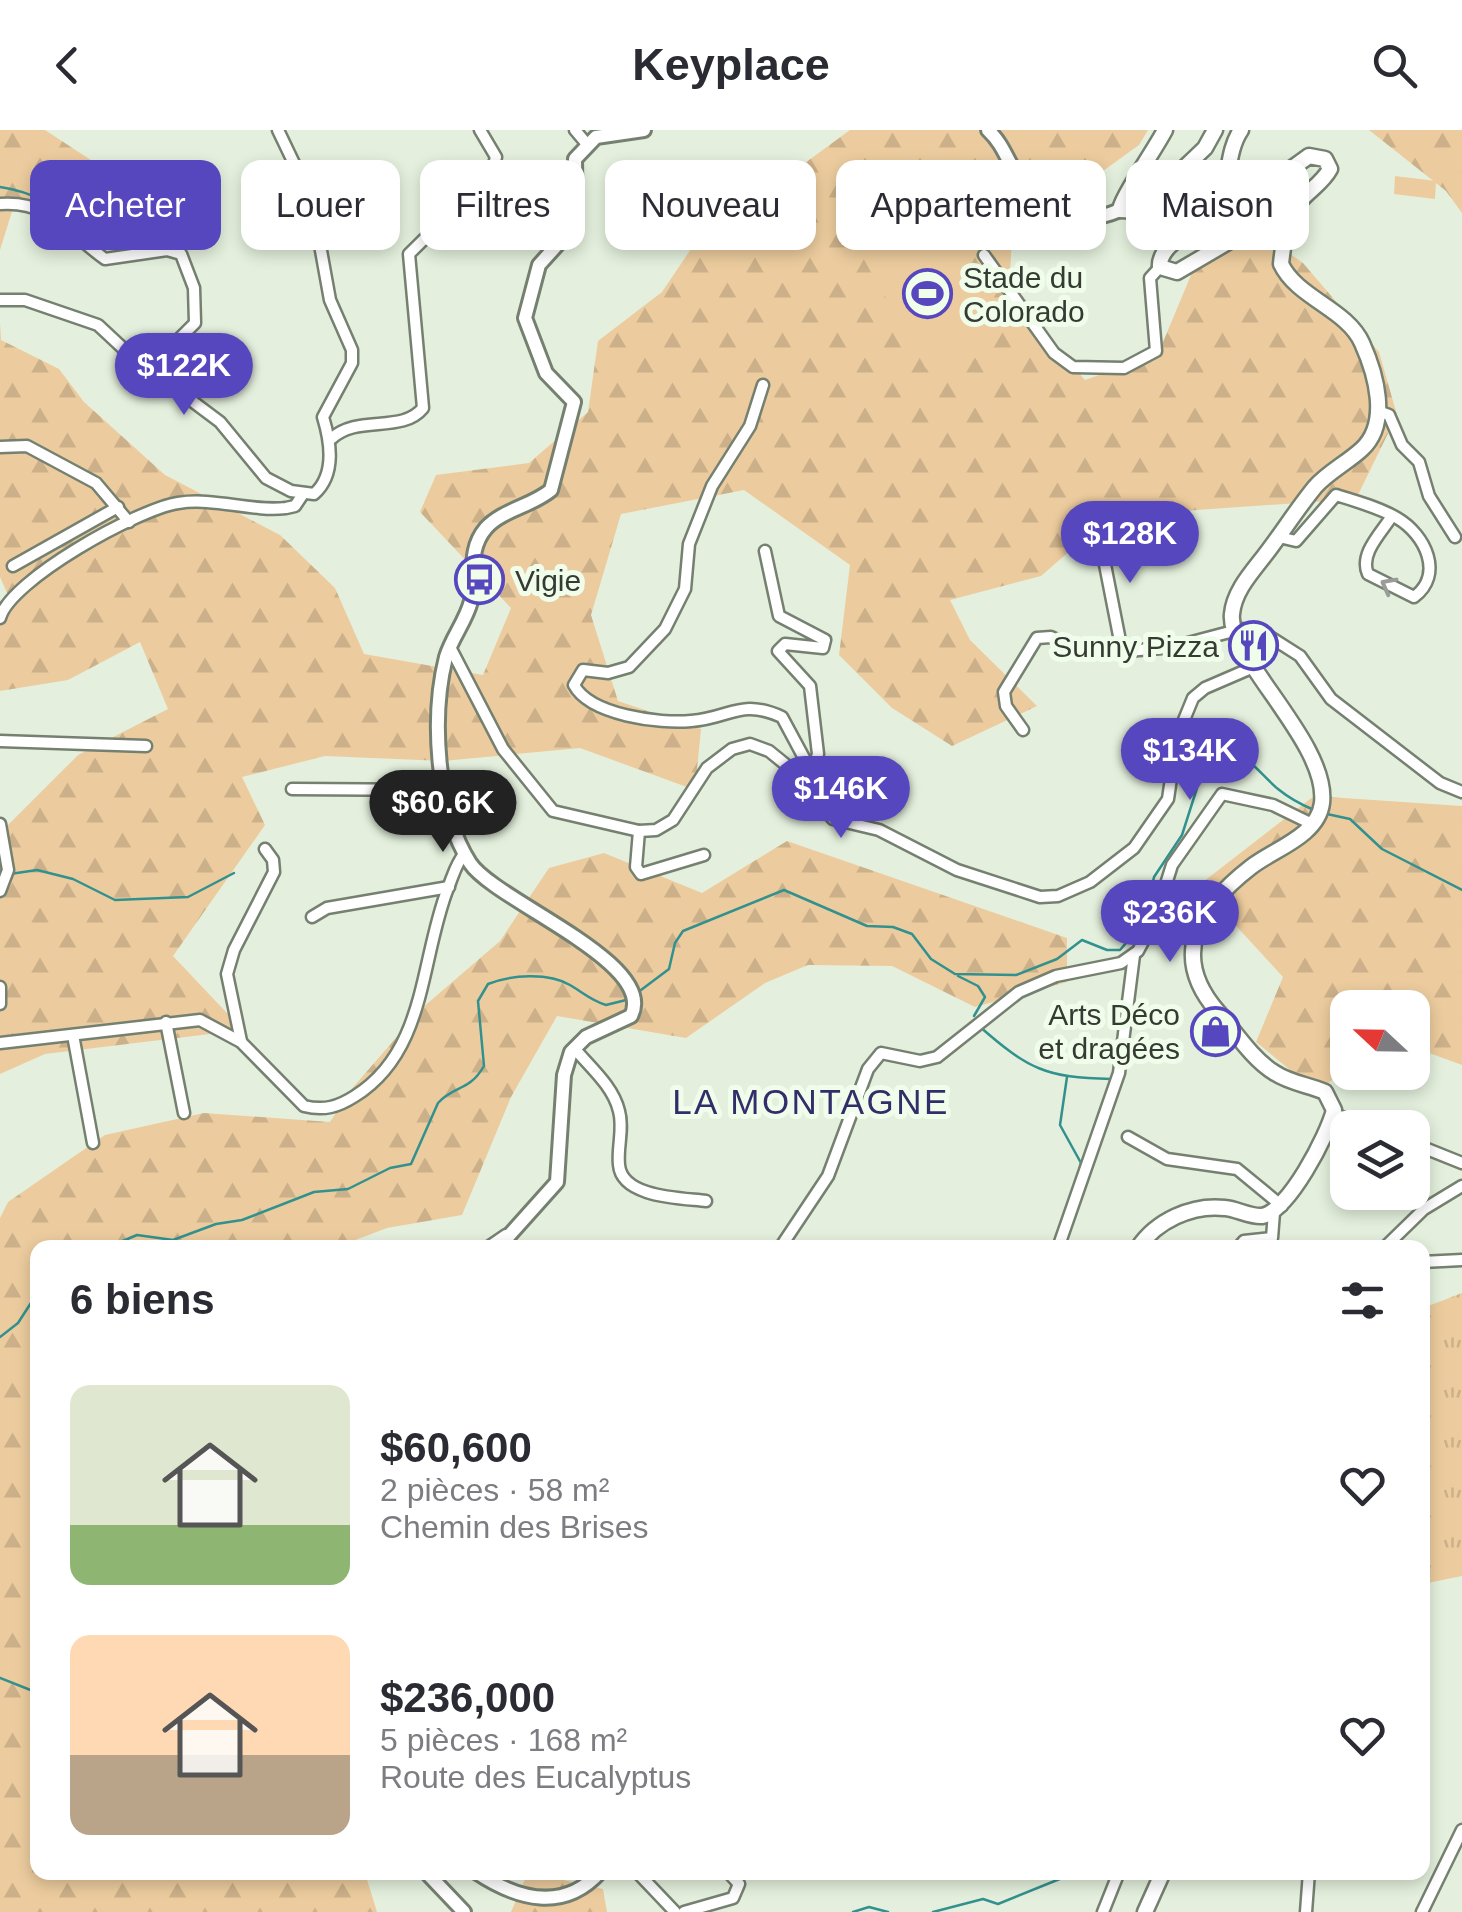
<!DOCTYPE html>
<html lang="fr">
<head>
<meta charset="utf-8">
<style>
	:root { --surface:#fff; --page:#f2f2f3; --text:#2b2b33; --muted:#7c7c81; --accent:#5747be }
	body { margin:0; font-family:Helvetica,sans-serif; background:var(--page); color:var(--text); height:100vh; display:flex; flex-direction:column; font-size:38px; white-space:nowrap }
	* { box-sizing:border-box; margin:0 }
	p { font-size:32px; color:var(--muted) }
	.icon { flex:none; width:55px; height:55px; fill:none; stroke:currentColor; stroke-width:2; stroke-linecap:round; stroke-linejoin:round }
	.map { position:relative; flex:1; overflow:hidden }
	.drawer { position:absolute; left:30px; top:1110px; width:1400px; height:640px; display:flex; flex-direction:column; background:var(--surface); border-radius:20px; box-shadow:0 5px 15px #0003 }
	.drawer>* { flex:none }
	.top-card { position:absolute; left:30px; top:30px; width:1402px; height:90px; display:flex; gap:20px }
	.needle { width:65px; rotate:292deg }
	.fabs { position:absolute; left:1330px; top:860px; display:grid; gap:20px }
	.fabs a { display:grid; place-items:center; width:100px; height:100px; border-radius:20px; background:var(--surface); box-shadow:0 5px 15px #0003; font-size:50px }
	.price { position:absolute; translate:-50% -85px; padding:0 22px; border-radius:35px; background:var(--accent); color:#fff; font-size:32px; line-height:65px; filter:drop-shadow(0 2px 5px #0008) }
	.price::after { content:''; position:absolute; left:50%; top:60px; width:30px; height:22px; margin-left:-15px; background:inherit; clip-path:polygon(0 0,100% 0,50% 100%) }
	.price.active { background:#222; color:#fff }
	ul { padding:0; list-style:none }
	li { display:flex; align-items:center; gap:30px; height:250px; padding:0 40px }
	li span { display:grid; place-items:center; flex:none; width:280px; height:200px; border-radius:20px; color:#555 }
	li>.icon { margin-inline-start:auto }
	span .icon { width:120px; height:120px; fill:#fffc; stroke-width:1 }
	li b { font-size:42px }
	h2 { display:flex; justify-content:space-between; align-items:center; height:120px; padding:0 40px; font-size:42px }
	.tag { padding:0 35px; border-radius:20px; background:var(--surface); box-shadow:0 5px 15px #0003; font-size:35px; line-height:90px }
	.tag.active { background:var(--accent); color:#fff }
	header { display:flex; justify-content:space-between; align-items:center; height:130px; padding:0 40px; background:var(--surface); font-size:45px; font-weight:700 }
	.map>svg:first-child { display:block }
</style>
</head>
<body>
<header><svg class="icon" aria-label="back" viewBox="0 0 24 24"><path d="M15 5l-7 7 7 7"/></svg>Keyplace<svg class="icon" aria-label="search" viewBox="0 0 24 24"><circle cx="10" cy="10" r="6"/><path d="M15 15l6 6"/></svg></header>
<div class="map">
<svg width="1462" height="1782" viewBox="0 0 1462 1782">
	<defs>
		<pattern id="grass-tufts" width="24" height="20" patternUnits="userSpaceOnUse" patternTransform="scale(2.5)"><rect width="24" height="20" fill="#eccc9e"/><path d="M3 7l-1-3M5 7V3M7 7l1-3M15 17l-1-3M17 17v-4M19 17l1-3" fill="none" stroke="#cbb089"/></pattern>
		<pattern id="forest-firs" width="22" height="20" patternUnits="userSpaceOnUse" patternTransform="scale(2.5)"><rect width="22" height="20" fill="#eccc9e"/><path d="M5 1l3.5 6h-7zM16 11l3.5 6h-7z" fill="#cbb089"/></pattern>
	</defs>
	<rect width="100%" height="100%" fill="#e4f0dd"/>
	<!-- grass -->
	<polygon fill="url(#grass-tufts)" points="1462,1163 1462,1446 1423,1454 1423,1178"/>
	<!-- forest -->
	<g fill="url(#forest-firs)">
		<polygon points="0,0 45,0 97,34 188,79 153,87 155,108 111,117 47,65 14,75 0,120"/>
		<polygon points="850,0 1148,0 1139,15 1012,107 1009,162 1085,250 1158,224 1196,133 1240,88 1303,133 1379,222 1397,285 1356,369 1110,386 1041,446 950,470 970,510 1037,576 952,616 892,578 839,525 850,435 744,360 621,384 591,485 618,571 701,599 695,660 580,618 443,631 325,626 242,647 265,695 173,826 243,900 45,924 0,944 0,703 78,625 168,579 140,512 68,550 0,561 0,496 12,474 0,447 0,192 1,210 59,239 84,272 165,345 280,405 335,458 364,524 483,545 511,478 420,382 436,345 529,333 588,282 598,211 662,162 695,113 702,66 794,41"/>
		<polygon points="1369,0 1462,0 1462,83 1446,61"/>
		<polygon points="1314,666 1462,676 1462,935 1413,917 1412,878 1348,878 1347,938 1317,962 1256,912 1283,847 1227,786 1203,752"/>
		<polygon points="787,711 1067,808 1067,852 975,877 892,836 808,835 765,853 686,908 557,886 511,967 462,1085 387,1098 337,1117 38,1118 38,1742 365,1743 377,1782 0,1782 0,1088 8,1072 105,1005 204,983 330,992 349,962 421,879 500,811 549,738 604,723 702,763"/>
		<polygon points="528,1742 603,1759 607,1782 511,1782"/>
	</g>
	<!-- garden -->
	<g fill="#eccc9e">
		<polygon points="1395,46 1436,51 1435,69 1394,64"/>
		<polygon points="930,89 993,200 926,239 863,128"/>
	</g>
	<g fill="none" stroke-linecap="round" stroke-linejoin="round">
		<!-- stream -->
		<g stroke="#32918e" stroke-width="2.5">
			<path d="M0 57C36 62 64 79 90 105"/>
			<polyline points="1327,684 1350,689 1382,719 1462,760"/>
			<polyline points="10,744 37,740 73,749 115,770 188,767 234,743"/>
			<polyline points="958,846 978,856 985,867 974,886"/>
			<path d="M637 863 669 839 675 813 683 801 784 760 867 796 893 797 912 804 931 829 955 844 1016 845 1057 829 1082 810 1107 820H1120L1144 792 1154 747 1182 705 1197 658V626C1228 596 1257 642 1278 659 1289 668 1302 675 1314 680"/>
			<path d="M979 896C1028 939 1046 948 1111 949"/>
			<polyline points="1067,947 1060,995 1081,1033 1079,1042"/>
			<path d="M106 1118 137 1105 173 1110 216 1094 242 1090 314 1062 348 1059 390 1038 411 1034 438 973C454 955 469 962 484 936L478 871 488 854C511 845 548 842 570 855 582 862 592 871 606 875L626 870"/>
			<polyline points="0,1207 18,1193 38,1162"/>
			<polyline points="0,1548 38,1563"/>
			<polyline points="853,1782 869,1777 888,1782"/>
			<polyline points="933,1782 983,1769 998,1774 1077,1742"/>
		</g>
		<defs>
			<g id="minor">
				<polyline points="575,0 586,13"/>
				<path d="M988 49C1006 86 1030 87 1068 98L1075 90"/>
				<path d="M0 74C50 70 68 103 105 129L167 120 181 124 194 158 195 193 149 239"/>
				<polyline points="984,125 1054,223 1073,237 1124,238 1156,221 1150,148 1160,137"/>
				<path d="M0 170H25L98 195 128 223 220 292 266 348 291 361 314 364C337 344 330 310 323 287L352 233V220L330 170 312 71 278 0"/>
				<path d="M763 255 750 296 712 356 689 414 685 459 665 499 629 537 608 543 583 540 574 555C590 585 659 594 691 591 731 588 740 568 782 587L818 654 846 689"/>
				<polyline points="1378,281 1389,285 1402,315 1419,332 1429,366 1455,407"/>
				<path d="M331 309C357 284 402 304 423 278L409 124 492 42 496 27 480 0"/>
				<polyline points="0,317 27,316 96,353 129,392"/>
				<polyline points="1098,399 1122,521"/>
				<path d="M1279 407 1296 411 1336 365C1356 371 1380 378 1397 388 1426 405 1444 445 1414 467L1368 444C1359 424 1381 403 1392 386"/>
				<polyline points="765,421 779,486 825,510 823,518 785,514 778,521 810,556 818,624 813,639"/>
				<polyline points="13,436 118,377"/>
				<path d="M0 488C10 450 138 379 178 373 215 367 250 382 286 378L295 376 303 364"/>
				<polyline points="450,517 503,619 553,681 639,701 656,700 673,690 707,638 732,619 750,614 769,621 785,634 833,689 879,700 957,740 1040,767 1058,766 1090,752 1134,718 1168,669 1177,607 1193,568 1205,558 1256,536"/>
				<polyline points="1023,600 1006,576 1004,562 1037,508 1051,507 1077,519 1105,523 1173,517 1241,499 1264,503 1300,526 1331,569 1440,653 1462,662"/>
				<polyline points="0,611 146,616"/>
				<polyline points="292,659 443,660"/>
				<polyline points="0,694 8,740 0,761"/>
				<polyline points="639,701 636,737 641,744 704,725"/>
				<polyline points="312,787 327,778 449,757"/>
				<polyline points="0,857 0,874"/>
				<polyline points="166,892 184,983"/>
				<polyline points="73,905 93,1013"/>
				<polyline points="241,911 227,844 234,820 274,742 273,730 265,719"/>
				<path d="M0 913 200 890 241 912 304 976C324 981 338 977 355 966 427 921 420 829 448 758 453 746 456 733 465 723"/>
				<path d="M574 918C590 937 613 956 619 981 624 999 617 1017 619 1035 622 1068 682 1068 706 1071"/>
				<polyline points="1334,984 1370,998"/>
				<polyline points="1128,1007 1167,1029 1237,1039 1282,1076"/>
				<polyline points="1412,1013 1462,1033"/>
				<polyline points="487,1118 506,1105"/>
				<polyline points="780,1118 828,1046 868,939 881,923 920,931 937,927 1019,862 1056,846 1121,833 1138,821 1155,789 1172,735 1222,664 1273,675 1312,694"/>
				<polyline points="1058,1118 1119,943 1134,825"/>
				<polyline points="1238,1118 1244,1111 1272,1108 1274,1082"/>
				<polyline points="1384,1118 1424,1079 1462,1056"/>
				<polyline points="1422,1132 1462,1130"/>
				<polyline points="637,1742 675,1782"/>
				<polyline points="684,1782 733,1768 739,1754 728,1742"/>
				<polyline points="1103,1782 1119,1742"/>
				<polyline points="1306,1782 1309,1742"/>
				<polyline points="1422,1782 1462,1700"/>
			</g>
			<g id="tertiary">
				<path d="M988 0C1003 14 1007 30 1018 47 1044 85 1079 98 1120 80"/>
				<path d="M498 1118 557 1052 564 945 571 922 586 907 631 886C659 833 495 771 470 733 436 680 431 586 446 527 452 507 466 491 471 471 476 446 467 420 486 398 502 380 532 376 551 360L574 272 546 243 525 188 539 135 576 94 575 29 596 7 644 0"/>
				<polyline points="426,1742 464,1782"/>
				<path d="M476 1742C518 1770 564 1782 600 1742"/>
			</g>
			<g id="secondary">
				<path d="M1165 0C1157 16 1120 70 1120 80L1139 81 1205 18 1215 0"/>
				<path d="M1138 1118C1156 1091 1192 1074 1225 1078 1237 1079 1250 1087 1262 1086 1288 1082 1328 1005 1334 980L1325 962C1309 955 1290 953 1275 943 1253 930 1235 902 1218 882 1169 826 1198 778 1251 737 1274 719 1318 706 1322 673 1329 613 1227 527 1232 484 1234 461 1252 442 1265 425 1282 403 1297 379 1315 357 1328 342 1347 333 1362 319 1390 293 1376 244 1362 213 1347 179 1297 168 1281 134 1283 114 1287 85 1301 70 1311 59 1323 52 1330 39L1325 29 1309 26 1291 39 1235 108 1177 142 1160 137C1158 113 1199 99 1213 82 1232 60 1224 25 1241 0"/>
				<polyline points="1145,1782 1163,1742"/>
			</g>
		</defs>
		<!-- minor casing -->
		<use href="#minor" stroke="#758070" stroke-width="15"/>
		<!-- tertiary casing -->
		<use href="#tertiary" stroke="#758070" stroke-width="18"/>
		<!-- secondary casing -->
		<use href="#secondary" stroke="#758070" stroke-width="19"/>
		<!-- minor -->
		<use href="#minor" stroke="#fff" stroke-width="10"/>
		<!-- tertiary -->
		<use href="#tertiary" stroke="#fff" stroke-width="12"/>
		<!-- secondary -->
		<use href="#secondary" stroke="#fff" stroke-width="14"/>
	</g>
	<!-- one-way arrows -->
	<defs><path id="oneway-chevron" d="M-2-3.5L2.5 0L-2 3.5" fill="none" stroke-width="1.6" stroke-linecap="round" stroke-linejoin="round" transform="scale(2.5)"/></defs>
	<use stroke="#9a9c99" href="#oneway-chevron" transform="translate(1388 455) rotate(-152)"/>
	<!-- icons -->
	<defs>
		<symbol id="stadium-ring" viewBox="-11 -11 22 22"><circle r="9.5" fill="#f1fdeb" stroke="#5747be" stroke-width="1.5"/><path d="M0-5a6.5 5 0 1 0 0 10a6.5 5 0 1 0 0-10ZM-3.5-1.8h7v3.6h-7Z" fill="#5747be"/></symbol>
		<symbol id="bus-ring" viewBox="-11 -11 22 22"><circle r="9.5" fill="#f1fdeb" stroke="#5747be" stroke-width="1.5"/><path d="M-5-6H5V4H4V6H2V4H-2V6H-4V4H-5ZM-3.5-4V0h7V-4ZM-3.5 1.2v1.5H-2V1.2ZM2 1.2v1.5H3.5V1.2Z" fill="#5747be"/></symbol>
		<symbol id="restaurant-ring" viewBox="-11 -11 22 22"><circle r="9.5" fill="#f1fdeb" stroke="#5747be" stroke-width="1.5"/><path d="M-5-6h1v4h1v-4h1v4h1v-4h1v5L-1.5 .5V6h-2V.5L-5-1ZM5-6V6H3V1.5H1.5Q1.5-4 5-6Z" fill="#5747be"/></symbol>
		<symbol id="shop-ring" viewBox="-11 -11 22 22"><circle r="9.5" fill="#f1fdeb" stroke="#5747be" stroke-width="1.5"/><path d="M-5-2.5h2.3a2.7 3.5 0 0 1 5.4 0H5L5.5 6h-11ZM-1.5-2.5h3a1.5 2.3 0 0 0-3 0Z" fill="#5747be"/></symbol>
	</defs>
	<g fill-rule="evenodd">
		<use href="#stadium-ring" x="900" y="136" width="55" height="55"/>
		<use href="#bus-ring" x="452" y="422" width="55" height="55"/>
		<use href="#restaurant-ring" x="1226" y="488" width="55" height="55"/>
		<use href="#shop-ring" x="1188" y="874" width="55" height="55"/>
	</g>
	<g text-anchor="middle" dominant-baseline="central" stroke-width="10" stroke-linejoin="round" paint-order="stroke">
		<!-- poi labels -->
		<g font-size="30" fill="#353a33" stroke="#f1fdeb" text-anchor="start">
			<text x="963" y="147">Stade du<tspan x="963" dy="34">Colorado</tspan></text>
			<text x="515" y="450">Vigie</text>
			<text x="1219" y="516" text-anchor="end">Sunny Pizza</text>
			<text x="1180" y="884" text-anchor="end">Arts Déco<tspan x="1180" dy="34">et dragées</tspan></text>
		</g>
		<!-- quarter labels -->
		<g font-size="35" letter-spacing="2.5" fill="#332e69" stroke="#f1fdeb">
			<text x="811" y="971">LA MONTAGNE</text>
		</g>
	</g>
</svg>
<div class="fabs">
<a><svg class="needle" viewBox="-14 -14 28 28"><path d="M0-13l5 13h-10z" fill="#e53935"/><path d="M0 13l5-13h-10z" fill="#7c7c81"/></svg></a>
<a><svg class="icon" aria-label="layers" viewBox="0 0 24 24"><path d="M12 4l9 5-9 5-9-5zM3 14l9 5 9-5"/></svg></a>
</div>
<b class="price" style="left:184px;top:288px">$122K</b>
<b class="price" style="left:1130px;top:456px">$128K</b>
<b class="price" style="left:1190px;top:673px">$134K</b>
<b class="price" style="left:841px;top:711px">$146K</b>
<b class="price active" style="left:443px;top:725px">$60.6K</b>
<b class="price" style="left:1170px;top:835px">$236K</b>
<div class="top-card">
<a class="tag active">Acheter</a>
<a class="tag">Louer</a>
<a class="tag">Filtres</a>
<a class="tag">Nouveau</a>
<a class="tag">Appartement</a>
<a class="tag">Maison</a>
</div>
<section class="drawer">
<h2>6 biens<svg class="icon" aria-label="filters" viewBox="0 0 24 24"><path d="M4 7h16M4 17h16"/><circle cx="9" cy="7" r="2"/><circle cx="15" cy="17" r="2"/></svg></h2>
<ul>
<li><span style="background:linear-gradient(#dfe7d0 70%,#8fb573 0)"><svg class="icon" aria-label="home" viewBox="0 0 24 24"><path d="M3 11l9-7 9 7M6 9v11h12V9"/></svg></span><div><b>$60,600</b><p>2 pièces · 58 m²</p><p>Chemin des Brises</p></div><svg class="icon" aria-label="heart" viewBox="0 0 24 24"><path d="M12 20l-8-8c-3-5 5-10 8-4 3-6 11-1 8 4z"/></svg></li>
<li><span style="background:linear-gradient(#ffd9b3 60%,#b9a48a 0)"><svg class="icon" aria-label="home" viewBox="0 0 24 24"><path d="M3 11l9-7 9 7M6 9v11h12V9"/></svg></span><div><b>$236,000</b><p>5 pièces · 168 m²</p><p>Route des Eucalyptus</p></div><svg class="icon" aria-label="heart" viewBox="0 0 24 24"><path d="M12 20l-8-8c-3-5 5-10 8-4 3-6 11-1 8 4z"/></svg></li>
</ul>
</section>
</div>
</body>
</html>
